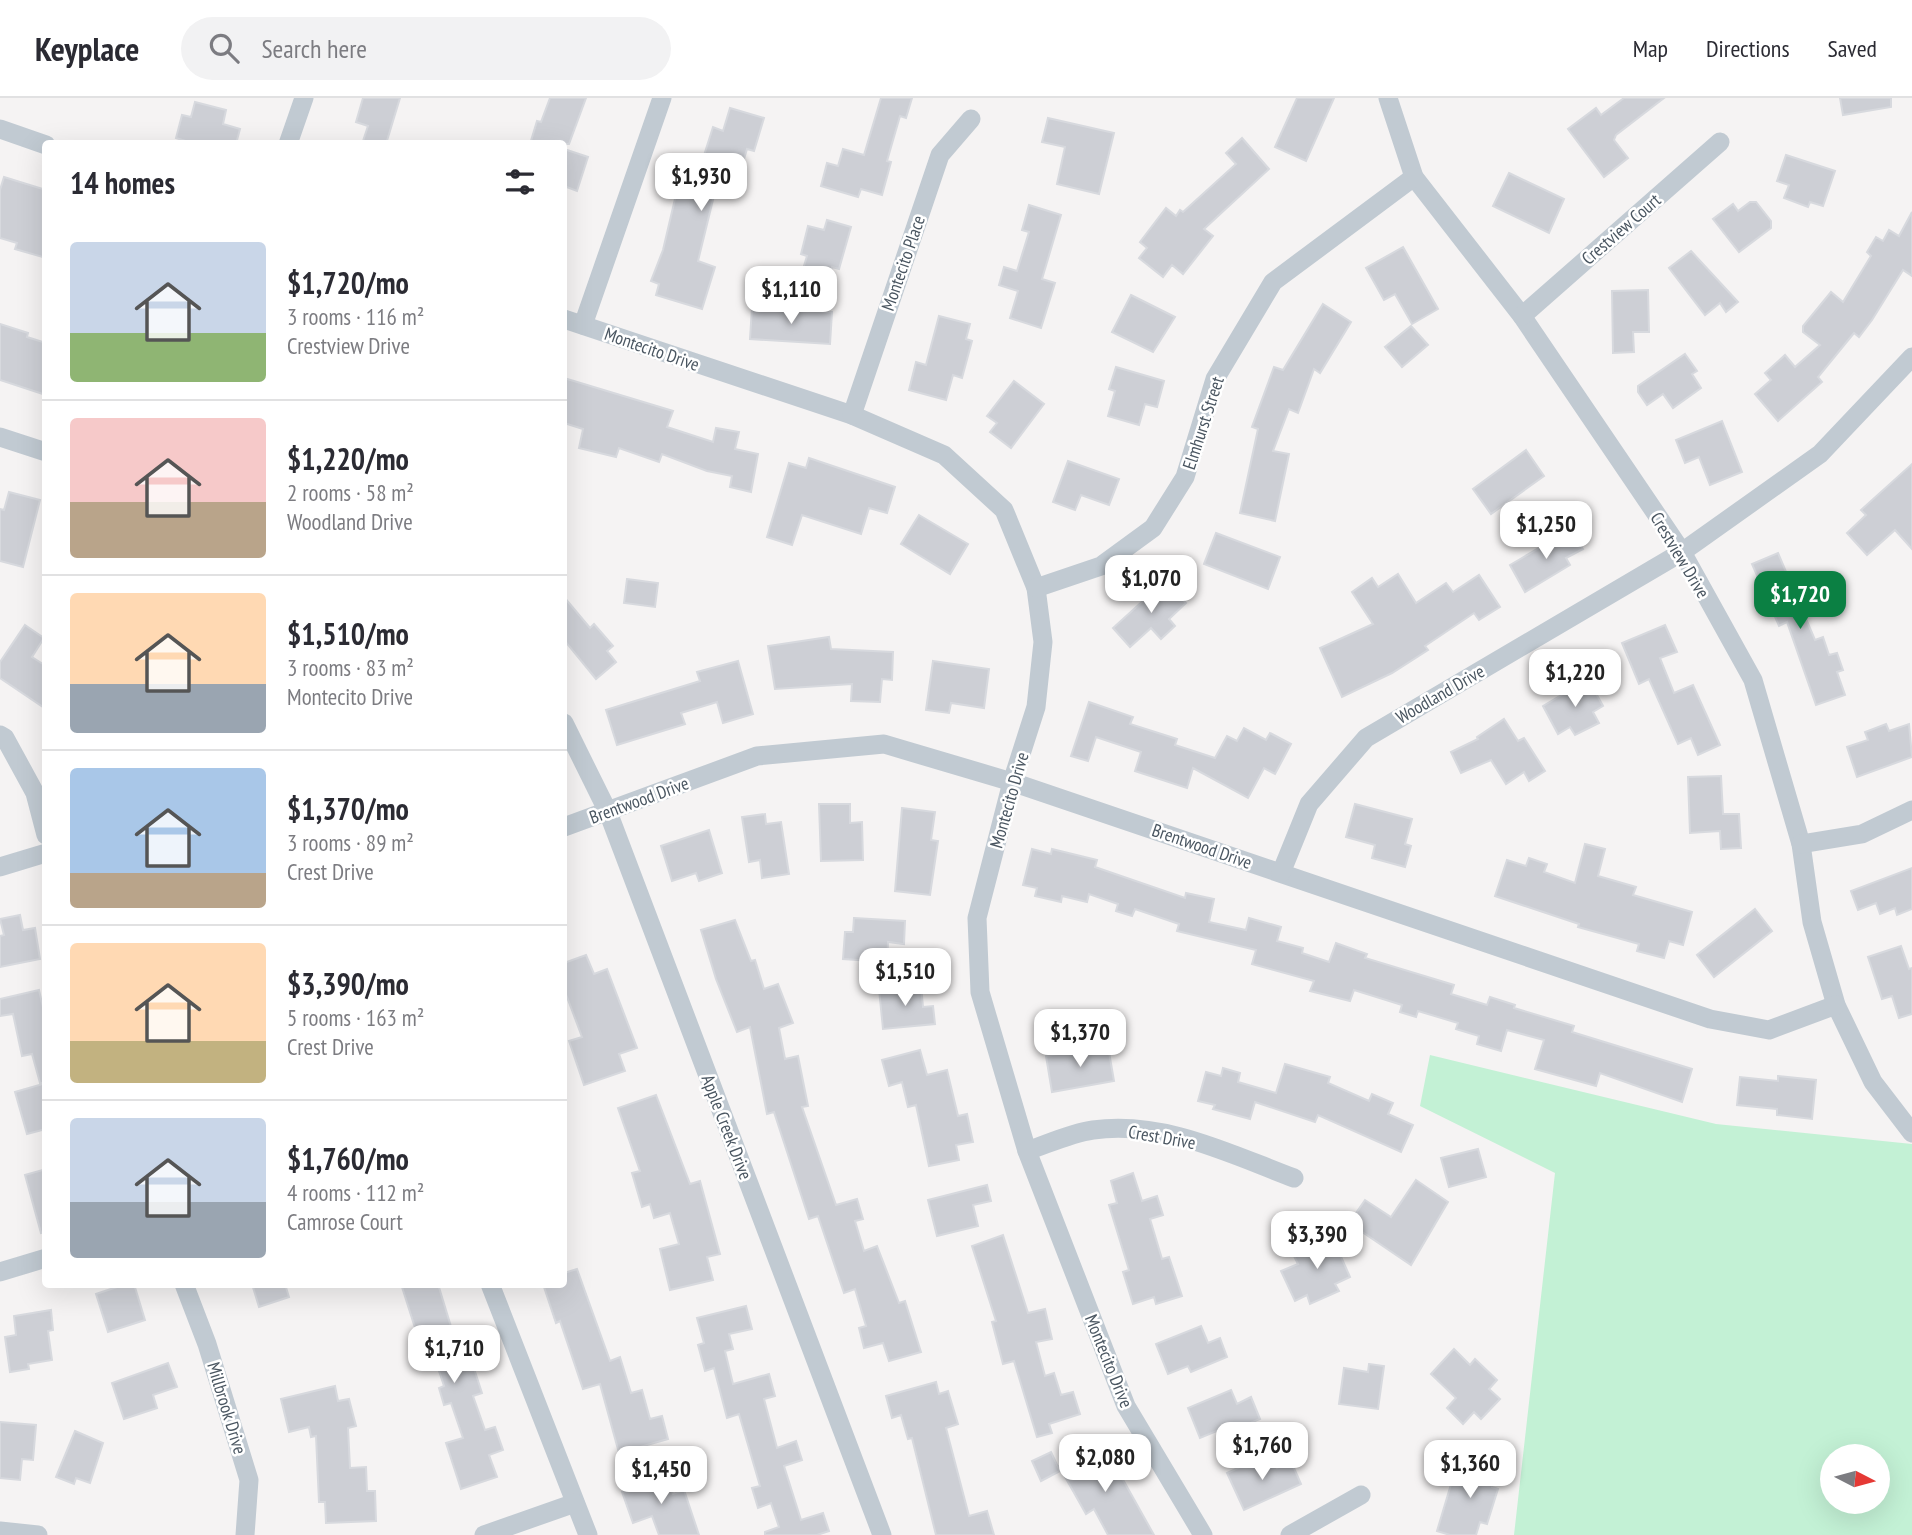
<!DOCTYPE html>
<html lang="en">
<head>
<meta charset="utf-8">
<style>
	:root { --surface:#fff; --page:#f2f2f3; --text:#2b2b33; --muted:#7c7c81; --line:#e1e1e2; --accent:#0b8043 }
	body { margin:0; font-family:"PT Sans Narrow",sans-serif; background:var(--page); color:var(--text); height:100vh; display:flex; flex-direction:column; font-size:26px; white-space:nowrap }
	* { box-sizing:border-box; margin:0 }
	p { font-size:23px; color:var(--muted) }
	.icon { flex:none; width:38px; height:38px; fill:none; stroke:currentColor; stroke-width:2; stroke-linecap:round; stroke-linejoin:round }
	.map { position:relative; flex:1; overflow:hidden }
	.panel { position:absolute; left:42px; top:42px; width:525px; height:1148px; display:flex; flex-direction:column; background:var(--surface); border-radius:7px; box-shadow:0 7px 28px #0002 }
	.panel>* { flex:none }
	.needle { width:46px; rotate:96deg }
	.tools { position:absolute; left:1820px; top:1346px; display:grid; gap:14px }
	.tools a { display:grid; place-items:center; width:70px; height:70px; border-radius:50%; background:var(--surface); box-shadow:0 7px 28px #0002; font-size:35px }
	.price { position:absolute; translate:-50% -60px; padding:0 16px; border-radius:14px; background:#fff; color:#222; font-size:23px; line-height:46px; filter:drop-shadow(0 2px 4px #0008) }
	.price::after { content:''; position:absolute; left:50%; top:42px; width:21px; height:16px; margin-left:-10px; background:inherit; clip-path:polygon(0 0,100% 0,50% 100%) }
	.price.current { background:var(--accent); color:#fff }
	ul { padding:0; list-style:none }
	li { display:flex; align-items:center; gap:21px; height:175px; padding:0 28px }
	li+li { border-top:2px solid var(--line) }
	li span { display:grid; place-items:center; flex:none; width:196px; height:140px; border-radius:7px; color:#555 }
	li>.icon { margin-inline-start:auto }
	span .icon { width:84px; height:84px; fill:#fffc; stroke-width:1 }
	li b { font-size:30px }
	h2 { display:flex; justify-content:space-between; align-items:center; height:84px; padding:0 28px; font-size:30px }
	header { display:flex; align-items:center; gap:42px; box-sizing:border-box; height:98px; padding:0 35px; background:var(--surface); border-bottom:2px solid var(--line) }
	header strong { font-size:33px }
	nav { display:flex; gap:38px; margin-inline-start:auto; font-size:24px }
	.search { width:490px; height:63px; background:var(--page); display:flex; align-items:center; gap:18px; box-sizing:border-box; padding:0 24px; border-radius:38px; color:var(--muted); font-size:26px }
	.map>svg:first-child { display:block }
</style>
</head>
<body>
<header>
<strong>Keyplace</strong>
<div class="search"><svg class="icon" aria-label="search" viewBox="0 0 24 24"><circle cx="10" cy="10" r="6"/><path d="M15 15l6 6"/></svg>Search here</div>
<nav><a>Map</a><a>Directions</a><a>Saved</a></nav>
</header>
<div class="map">
<svg width="1912" height="1437" viewBox="0 0 1912 1437">
	<rect width="100%" height="100%" fill="#f5f3f3"/>
	<!-- green -->
	<path fill="#c3f1d5" fill-rule="evenodd" d="M1430 957 1716 1026 1912 1046V1437H1514L1555 1075 1420 1008ZM1832 1358H1878V1404H1832Z"/>
	<!-- building -->
	<g fill="#cdcfd5" stroke="#d7d9de" stroke-width="2">
		<polygon points="363,0 400,0 386,46 362,46 368,28 356,24"/>
		<polygon points="550,0 586,0 569,46 530,46 537,23 541,24"/>
		<polygon points="881,0 912,0 906,20 900,18 887,63 891,64 882,97 861,91 858,99 821,88 827,65 838,68 843,51 864,57"/>
		<polygon points="1297,0 1334,0 1306,63 1275,49"/>
		<polygon points="1624,0 1664,0 1616,37 1614,42 1628,60 1604,79 1568,31 1596,10 1601,17"/>
		<polygon points="1840,0 1891,0 1891,9 1843,17"/>
		<polygon points="195,4 226,12 223,26 240,31 236,46 195,46 176,40 182,17 191,19"/>
		<polygon points="730,10 764,20 754,53 747,51 741,71 722,65 698,163 715,169 702,211 656,197 659,186 651,183 663,152 678,88 693,92 713,29 723,33"/>
		<polygon points="1048,20 1114,35 1099,96 1057,86 1065,49 1042,44"/>
		<polygon points="1242,40 1269,71 1204,131 1213,138 1183,176 1172,167 1163,179 1139,160 1147,150 1140,144 1166,110 1176,118 1180,112 1183,114 1236,66 1226,55"/>
		<polygon points="564,51 588,59 577,93 564,88"/>
		<polygon points="1786,57 1835,73 1823,108 1810,104 1808,109 1784,100 1789,87 1777,83"/>
		<polygon points="1509,75 1564,101 1549,135 1493,108"/>
		<polygon points="4,79 46,92 46,160 15,151 17,145 0,140 0,92"/>
		<polygon points="1750,104 1756,104 1771,123 1771,130 1739,154 1713,121 1733,106 1738,113"/>
		<polygon points="1029,107 1061,117 1042,181 1055,185 1041,230 1010,220 1018,193 999,187 1004,169 1017,173 1029,134 1022,132"/>
		<polygon points="1912,114 1912,178 1903,172 1872,222 1859,239 1854,235 1818,279 1822,284 1778,323 1755,296 1771,282 1765,275 1785,257 1795,269 1820,247 1803,234 1803,228 1831,194 1843,204 1871,158 1867,154 1876,139 1883,143 1889,132 1899,138"/>
		<polygon points="827,122 851,129 839,171 832,169 826,192 799,184 807,158 801,156 808,128 824,132"/>
		<polygon points="1403,149 1438,211 1412,226 1395,196 1384,202 1366,170"/>
		<polygon points="1691,153 1738,204 1726,214 1720,205 1705,217 1669,170"/>
		<polygon points="1648,192 1649,234 1633,234 1634,254 1613,255 1612,193"/>
		<polygon points="1131,197 1175,219 1153,254 1112,234"/>
		<polygon points="1323,206 1351,224 1320,275 1314,271 1298,315 1289,311 1273,353 1289,356 1275,423 1240,415 1258,331 1252,329 1274,269 1283,272"/>
		<polygon points="752,209 832,214 830,246 750,241"/>
		<polygon points="939,218 970,226 966,241 972,243 962,280 953,277 946,302 909,292 916,264 926,267"/>
		<polygon points="0,226 28,235 27,239 46,245 46,297 0,282"/>
		<polygon points="1411,228 1428,247 1402,269 1385,249"/>
		<polygon points="1685,256 1697,273 1692,276 1701,290 1673,310 1663,296 1647,307 1638,294 1638,288"/>
		<polygon points="1116,269 1164,283 1157,309 1145,306 1139,327 1108,318 1115,293 1109,291"/>
		<polygon points="564,280 673,313 667,329 713,344 716,330 739,334 735,351 758,356 751,394 730,389 732,378 707,373 662,356 659,364 619,350 616,359 579,350 583,331 564,325"/>
		<polygon points="1014,283 1044,306 1011,350 990,334 997,325 987,318"/>
		<polygon points="1722,323 1742,374 1710,387 1699,359 1685,365 1676,342"/>
		<polygon points="1526,352 1544,378 1491,416 1473,391"/>
		<polygon points="809,360 895,389 887,415 869,410 861,436 802,417 792,447 767,439 789,365 806,370"/>
		<polygon points="1068,363 1119,381 1109,407 1081,397 1075,412 1053,404"/>
		<polygon points="1912,366 1912,451 1895,432 1867,457 1847,435 1866,417 1861,412"/>
		<polygon points="9,394 40,402 23,469 0,463 0,411 4,412"/>
		<polygon points="919,417 968,446 950,476 901,446"/>
		<polygon points="1571,431 1583,451 1566,460 1570,467 1525,494 1510,467"/>
		<polygon points="1216,435 1280,459 1268,491 1204,466"/>
		<polygon points="1778,455 1815,542 1823,539 1829,557 1837,555 1843,572 1837,574 1845,597 1816,607 1787,524 1779,528 1752,466"/>
		<polygon points="1398,476 1416,505 1446,485 1453,494 1479,477 1500,509 1479,522 1474,515 1425,548 1428,552 1392,575 1342,599 1320,550 1373,526 1352,494 1372,480 1378,489"/>
		<polygon points="627,481 658,485 655,509 624,505"/>
		<polygon points="1165,483 1186,505 1169,521 1175,528 1161,541 1151,530 1130,549 1113,530"/>
		<polygon points="564,499 590,530 594,526 613,548 607,553 616,564 596,581 564,542"/>
		<polygon points="25,527 44,540 32,559 46,568 46,611 0,580 0,564"/>
		<polygon points="1665,527 1677,554 1660,560 1674,595 1693,587 1720,647 1698,657 1691,640 1678,646 1649,581 1639,586 1622,545"/>
		<polygon points="829,539 831,551 893,554 892,582 882,581 880,604 851,603 852,586 775,591 768,548"/>
		<polygon points="738,563 753,616 723,625 717,604 681,615 685,626 617,647 606,612 700,583 697,574"/>
		<polygon points="933,563 989,571 984,610 951,605 949,615 926,612"/>
		<polygon points="1588,581 1603,608 1593,614 1599,625 1575,637 1570,629 1558,636 1543,608"/>
		<polygon points="1089,604 1133,619 1130,626 1177,641 1175,647 1215,660 1227,638 1237,643 1244,630 1266,642 1270,635 1291,646 1275,676 1264,670 1248,700 1193,670 1187,690 1135,673 1141,654 1096,639 1088,663 1071,658"/>
		<polygon points="1504,621 1518,643 1524,640 1545,673 1529,683 1524,674 1506,686 1491,662 1461,675 1451,654 1478,641 1477,639"/>
		<polygon points="1886,626 1889,633 1909,626 1912,659 1857,679 1847,649 1868,642 1865,634"/>
		<polygon points="1721,678 1723,716 1739,716 1741,750 1721,751 1720,733 1690,735 1688,679"/>
		<polygon points="819,706 850,706 850,725 862,724 863,762 821,763"/>
		<polygon points="1355,706 1412,721 1405,746 1411,748 1405,769 1372,760 1375,747 1346,739"/>
		<polygon points="902,710 935,714 931,742 938,743 930,797 895,793"/>
		<polygon points="765,716 766,726 781,724 789,776 762,780 760,762 749,764 742,719"/>
		<polygon points="709,732 722,775 699,783 696,775 672,783 661,748"/>
		<polygon points="1585,746 1605,751 1598,778 1636,789 1633,797 1692,814 1683,847 1669,843 1664,860 1637,853 1639,846 1578,829 1579,826 1495,798 1507,762 1526,768 1529,760 1547,766 1544,774 1575,785"/>
		<polygon points="1032,751 1051,756 1052,751 1097,762 1095,769 1185,800 1186,795 1214,801 1209,824 1246,832 1249,820 1281,829 1277,843 1303,850 1302,855 1329,864 1336,845 1367,856 1365,860 1454,887 1451,896 1487,907 1490,899 1515,907 1514,910 1574,928 1572,934 1692,971 1682,1004 1600,975 1596,988 1535,971 1544,942 1507,932 1501,953 1477,946 1479,938 1456,931 1458,925 1418,913 1416,919 1400,914 1402,907 1354,892 1350,903 1310,893 1314,883 1252,866 1256,852 1177,833 1179,826 1135,811 1132,818 1116,813 1118,806 1089,796 1087,804 1062,798 1061,804 1035,798 1037,790 1023,787"/>
		<polygon points="1912,770 1912,811 1897,817 1895,810 1880,816 1876,805 1858,812 1851,793"/>
		<polygon points="1755,811 1772,833 1714,879 1697,857"/>
		<polygon points="20,817 23,832 35,830 40,861 0,869 0,838 4,837 0,821"/>
		<polygon points="854,820 905,823 904,846 888,844 887,864 843,861 845,834 853,834"/>
		<polygon points="735,822 751,863 755,862 764,891 778,886 793,925 779,930 785,961 798,958 808,1008 802,1009 836,1107 857,1101 863,1121 855,1123 864,1153 877,1148 899,1205 905,1203 921,1254 889,1263 883,1245 864,1250 859,1230 866,1228 855,1191 844,1195 818,1118 809,1121 774,1014 767,1016 750,929 737,934 716,881 701,832"/>
		<polygon points="1901,848 1909,871 1912,870 1912,916 1899,920 1892,898 1882,901 1868,859"/>
		<polygon points="586,857 594,876 607,871 637,950 619,956 625,973 584,987 569,943 582,939 564,891 564,865"/>
		<polygon points="921,887 923,909 933,908 935,926 883,931 879,891"/>
		<polygon points="39,892 46,922 46,985 40,985 32,956 22,958 13,916 0,918 0,901"/>
		<polygon points="1108,948 1114,983 1052,994 1046,958"/>
		<polygon points="920,952 927,977 947,972 958,1018 967,1016 973,1044 956,1047 959,1062 929,1068 916,1007 908,1009 902,984 889,988 882,962"/>
		<polygon points="1285,966 1330,979 1328,985 1369,1003 1372,996 1393,1005 1388,1016 1413,1027 1401,1054 1318,1017 1315,1024 1255,1004 1250,1021 1213,1011 1215,1007 1198,1003 1206,974 1221,978 1223,970 1240,975 1238,984 1276,995"/>
		<polygon points="1778,978 1816,982 1812,1021 1777,1017 1777,1011 1737,1007 1740,979 1778,983"/>
		<polygon points="46,985 46,1031 27,1036 15,994"/>
		<polygon points="656,997 690,1086 700,1083 720,1156 707,1159 713,1182 670,1192 660,1151 679,1146 670,1115 654,1120 650,1106 642,1109 632,1075 640,1073 618,1010"/>
		<polygon points="1478,1051 1486,1079 1449,1089 1441,1060"/>
		<polygon points="46,1071 46,1134 41,1135 25,1077"/>
		<polygon points="1133,1075 1142,1103 1157,1098 1163,1117 1150,1121 1162,1161 1169,1159 1182,1198 1156,1206 1154,1199 1133,1206 1123,1174 1129,1172 1109,1107 1117,1105 1111,1083"/>
		<polygon points="1416,1082 1448,1104 1411,1167 1349,1125 1365,1102 1391,1119"/>
		<polygon points="987,1087 991,1103 973,1107 978,1128 937,1138 928,1102"/>
		<polygon points="1324,1136 1331,1136 1350,1179 1335,1186 1339,1193 1310,1206 1307,1197 1295,1203 1281,1173 1298,1166 1294,1158 1310,1151 1307,1144"/>
		<polygon points="1003,1137 1028,1215 1045,1211 1052,1241 1036,1244 1045,1278 1054,1275 1061,1297 1073,1294 1080,1316 1049,1326 1052,1335 1037,1339 1014,1263 1003,1266 992,1224 996,1223 972,1148"/>
		<polygon points="577,1171 610,1263 620,1259 631,1295 642,1292 650,1321 662,1318 668,1341 619,1355 600,1286 583,1291 560,1223 556,1225 543,1186 564,1186 564,1175"/>
		<polygon points="126,1186 134,1186 145,1222 108,1234 96,1196"/>
		<polygon points="252,1186 285,1186 289,1199 259,1209"/>
		<polygon points="401,1186 438,1186 460,1258 469,1255 482,1295 473,1298 485,1332 495,1329 503,1352 489,1357 497,1379 461,1391 446,1345 463,1340 451,1305 444,1307 439,1290 444,1288 434,1258 425,1261"/>
		<polygon points="746,1208 752,1231 729,1236 733,1251 725,1253 733,1286 769,1276 775,1298 764,1301 777,1350 796,1343 802,1362 784,1368 801,1422 823,1415 829,1433 817,1437 765,1437 765,1434 779,1429 771,1405 758,1410 752,1390 760,1388 739,1316 727,1320 714,1270 705,1273 698,1247 704,1245 697,1220"/>
		<polygon points="51,1212 53,1232 48,1233 52,1262 28,1266 29,1271 10,1274 5,1239 16,1237 14,1218"/>
		<polygon points="1201,1228 1208,1245 1220,1240 1227,1259 1191,1274 1188,1268 1168,1276 1156,1246"/>
		<polygon points="1454,1251 1470,1267 1475,1261 1497,1282 1489,1291 1500,1301 1481,1321 1474,1314 1463,1326 1447,1310 1456,1300 1431,1276"/>
		<polygon points="168,1265 177,1289 153,1297 157,1310 124,1321 112,1285"/>
		<polygon points="1369,1266 1384,1268 1378,1311 1339,1306 1344,1270 1368,1274"/>
		<polygon points="936,1284 939,1296 948,1293 958,1326 946,1330 969,1418 987,1413 994,1437 936,1437 912,1340 908,1341 901,1317 892,1320 886,1298"/>
		<polygon points="335,1288 338,1303 349,1301 356,1328 348,1330 350,1370 366,1369 367,1393 375,1393 376,1423 326,1425 325,1404 319,1404 316,1338 311,1339 309,1329 289,1334 281,1301"/>
		<polygon points="1231,1292 1237,1306 1251,1299 1260,1321 1222,1337 1219,1332 1200,1340 1188,1310"/>
		<polygon points="0,1324 36,1327 33,1362 22,1361 20,1382 0,1380"/>
		<polygon points="75,1333 103,1345 90,1385 76,1380 74,1386 56,1379"/>
		<polygon points="1095,1347 1111,1375 1117,1371 1154,1437 1108,1437 1094,1411 1086,1416 1059,1368"/>
		<polygon points="1051,1354 1060,1373 1041,1383 1032,1363"/>
		<polygon points="1467,1359 1498,1369 1492,1389 1498,1391 1487,1426 1480,1424 1476,1437 1450,1437 1437,1433 1452,1383 1459,1385"/>
		<polygon points="1273,1361 1277,1370 1291,1363 1301,1386 1244,1412 1227,1375 1255,1362 1258,1368"/>
		<polygon points="655,1373 658,1380 667,1377 673,1396 684,1392 699,1437 659,1437 652,1418 633,1425 622,1394 642,1388 639,1379"/>
	</g>
	<g fill="none" stroke-linecap="round" stroke-linejoin="round">
		<!-- minor -->
		<g stroke="#c1cad2" stroke-width="19">
			<polyline points="1388,0 1414,79 1522,218 1682,454 1753,582 1801,746 1812,824 1836,907 1873,984 1912,1035"/>
			<polyline points="0,31 46,47"/>
			<polyline points="288,46 304,0"/>
			<polyline points="1522,218 1720,44"/>
			<polyline points="564,221 852,317 944,357 1004,412 1036,490 1043,544 1036,609 1012,684 977,820 980,894 1027,1053 1126,1308 1203,1437"/>
			<polyline points="583,227 662,0"/>
			<polyline points="852,317 940,57 971,21"/>
			<polyline points="0,339 46,354"/>
			<polyline points="1036,490 1101,468 1153,430 1185,379 1215,281 1273,184 1414,79"/>
			<polyline points="564,625 608,714 882,1437"/>
			<polyline points="0,637 5,640 35,695 46,737"/>
			<polyline points="564,729 757,658 884,646 1012,684 1710,921 1769,932 1836,907"/>
			<polyline points="1801,746 1862,736 1912,712"/>
			<polyline points="0,769 46,755"/>
			<polyline points="1281,775 1309,706 1366,640 1682,454 1820,356 1912,259"/>
			<path d="M1027 1053C1048 1046 1071 1035 1093 1032 1163 1022 1230 1056 1294 1080"/>
			<polyline points="0,1174 46,1160"/>
			<polyline points="184,1186 207,1246 249,1382 245,1437"/>
			<polyline points="490,1186 588,1437"/>
			<polyline points="0,1433 38,1437"/>
			<polyline points="484,1437 575,1405"/>
			<polyline points="1290,1437 1361,1397"/>
		</g>
	</g>
	<g text-anchor="middle" dominant-baseline="central" stroke-width="5" stroke-linejoin="round" paint-order="stroke">
		<!-- street labels -->
		<g font-size="18" fill="#4a5661" stroke="#fff">
			<text transform="translate(1621 131) rotate(-41)">Crestview Court</text>
			<text transform="translate(903 165) rotate(-71)">Montecito Place</text>
			<text transform="translate(652 251) rotate(19)">Montecito Drive</text>
			<text transform="translate(1203 325) rotate(-72)">Elmhurst Street</text>
			<text transform="translate(1680 457) rotate(59)">Crestview Drive</text>
			<text transform="translate(1440 596) rotate(-30)">Woodland Drive</text>
			<text transform="translate(639 702) rotate(-20)">Brentwood Drive</text>
			<text transform="translate(1009 702) rotate(-74)">Montecito Drive</text>
			<text transform="translate(1202 748) rotate(19)">Brentwood Drive</text>
			<text transform="translate(727 1029) rotate(69)">Apple Creek Drive</text>
			<text transform="translate(1162 1039) rotate(10)">Crest Drive</text>
			<text transform="translate(1109 1263) rotate(68)">Montecito Drive</text>
			<text transform="translate(227 1310) rotate(73)">Millbrook Drive</text>
		</g>
	</g>
</svg>
<div class="tools">
<a><svg class="needle" viewBox="-14 -14 28 28"><path d="M0-13l5 13h-10z" fill="#e53935"/><path d="M0 13l5-13h-10z" fill="#7c7c81"/></svg></a>
</div>
<b class="price" style="left:701px;top:115px">$1,930</b>
<b class="price" style="left:791px;top:228px">$1,110</b>
<b class="price" style="left:1546px;top:463px">$1,250</b>
<b class="price" style="left:1151px;top:517px">$1,070</b>
<b class="price current" style="left:1800px;top:533px">$1,720</b>
<b class="price" style="left:1575px;top:611px">$1,220</b>
<b class="price" style="left:905px;top:910px">$1,510</b>
<b class="price" style="left:1080px;top:971px">$1,370</b>
<b class="price" style="left:1317px;top:1173px">$3,390</b>
<b class="price" style="left:454px;top:1287px">$1,710</b>
<b class="price" style="left:1262px;top:1384px">$1,760</b>
<b class="price" style="left:1105px;top:1396px">$2,080</b>
<b class="price" style="left:1470px;top:1402px">$1,360</b>
<b class="price" style="left:661px;top:1408px">$1,450</b>
<section class="panel">
<h2>14 homes<svg class="icon" aria-label="filters" viewBox="0 0 24 24"><path d="M4 7h16M4 17h16"/><circle cx="9" cy="7" r="2"/><circle cx="15" cy="17" r="2"/></svg></h2>
<ul>
<li><span style="background:linear-gradient(#c9d6e8 65%,#8fb573 0)"><svg class="icon" aria-label="home" viewBox="0 0 24 24"><path d="M3 11l9-7 9 7M6 9v11h12V9"/></svg></span><div><b>$1,720/mo</b><p>3 rooms · 116 m²</p><p>Crestview Drive</p></div></li>
<li><span style="background:linear-gradient(#f6c9c9 60%,#b9a48a 0)"><svg class="icon" aria-label="home" viewBox="0 0 24 24"><path d="M3 11l9-7 9 7M6 9v11h12V9"/></svg></span><div><b>$1,220/mo</b><p>2 rooms · 58 m²</p><p>Woodland Drive</p></div></li>
<li><span style="background:linear-gradient(#ffd9b3 65%,#9aa5b1 0)"><svg class="icon" aria-label="home" viewBox="0 0 24 24"><path d="M3 11l9-7 9 7M6 9v11h12V9"/></svg></span><div><b>$1,510/mo</b><p>3 rooms · 83 m²</p><p>Montecito Drive</p></div></li>
<li><span style="background:linear-gradient(#a9c7e8 75%,#b9a48a 0)"><svg class="icon" aria-label="home" viewBox="0 0 24 24"><path d="M3 11l9-7 9 7M6 9v11h12V9"/></svg></span><div><b>$1,370/mo</b><p>3 rooms · 89 m²</p><p>Crest Drive</p></div></li>
<li><span style="background:linear-gradient(#ffd9b3 70%,#c2b280 0)"><svg class="icon" aria-label="home" viewBox="0 0 24 24"><path d="M3 11l9-7 9 7M6 9v11h12V9"/></svg></span><div><b>$3,390/mo</b><p>5 rooms · 163 m²</p><p>Crest Drive</p></div></li>
<li><span style="background:linear-gradient(#c9d6e8 60%,#9aa5b1 0)"><svg class="icon" aria-label="home" viewBox="0 0 24 24"><path d="M3 11l9-7 9 7M6 9v11h12V9"/></svg></span><div><b>$1,760/mo</b><p>4 rooms · 112 m²</p><p>Camrose Court</p></div></li>
</ul>
</section>
</div>
</body>
</html>
